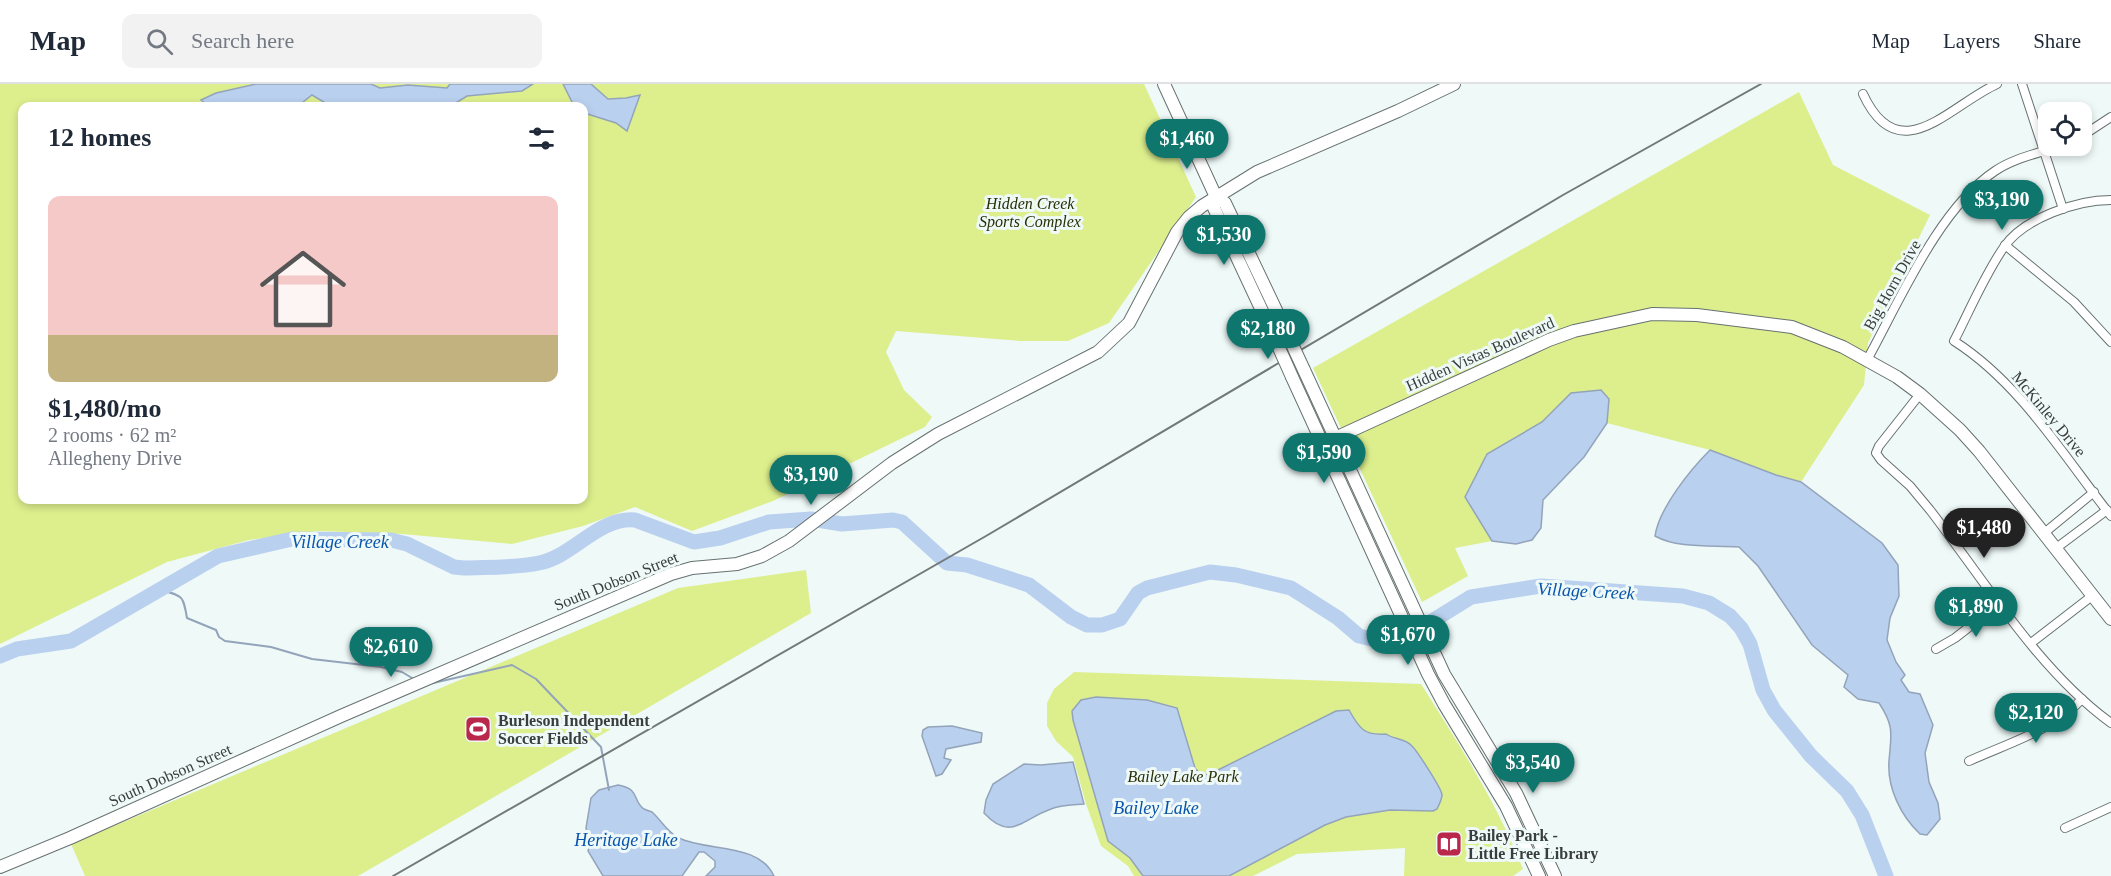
<!DOCTYPE html>
<html lang="en">
<head>
<meta charset="utf-8">
<style>
	:root { --surface:#fff; --page:#f2f2f3; --text:#1f2937; --muted:#747a83; --line:#e0e1e3; --accent:#0f766e }
	body { margin:0; font-family:"Times New Roman",serif; background:var(--page); color:var(--text); height:100vh; display:flex; flex-direction:column; font-size:22px; white-space:nowrap }
	* { box-sizing:border-box; margin:0 }
	p { font-size:20px; color:var(--muted) }
	.icon { flex:none; width:33px; height:33px; fill:none; stroke:currentColor; stroke-width:2; stroke-linecap:round; stroke-linejoin:round }
	.map { position:relative; flex:1; overflow:hidden }
	.panel { position:absolute; left:18px; top:18px; width:570px; height:402px; display:flex; flex-direction:column; background:var(--surface); border-radius:12px; box-shadow:0 3px 9px #0003 }
	.panel>* { flex:none }
	.controls { position:absolute; left:2038px; top:18px; display:grid; gap:12px }
	.controls a { display:grid; place-items:center; width:54px; height:54px; border-radius:12px; background:var(--surface); box-shadow:0 3px 9px #0003; font-size:30px }
	.price { position:absolute; translate:-50% -51px; padding:0 14px; border-radius:21px; background:var(--accent); color:#fff; font-size:20px; line-height:39px; filter:drop-shadow(0 2px 3px #0008) }
	.price::after { content:''; position:absolute; left:50%; top:36px; width:18px; height:14px; margin-left:-9px; background:inherit; clip-path:polygon(0 0,100% 0,50% 100%) }
	.price.selected { background:#222; color:#fff }
	ul { padding:0; list-style:none }
	li { display:grid; align-content:center; gap:12px; height:318px; padding:0 30px }
	li span { display:grid; place-items:center; height:186px; border-radius:12px; color:#555 }
	li>.icon { margin-inline-start:auto }
	span .icon { width:108px; height:108px; fill:#fffc; stroke-width:1 }
	li b { font-size:26px }
	h2 { display:flex; justify-content:space-between; align-items:center; height:72px; padding:0 30px; font-size:26px }
	header { display:flex; align-items:center; gap:36px; box-sizing:border-box; height:84px; padding:0 30px; background:var(--surface); border-bottom:2px solid var(--line) }
	header strong { font-size:28px }
	nav { display:flex; gap:33px; margin-inline-start:auto; font-size:21px }
	.search { width:420px; height:54px; background:var(--page); display:flex; align-items:center; gap:15px; box-sizing:border-box; padding:0 21px; border-radius:12px; color:var(--muted); font-size:22px }
	.map>svg:first-child { display:block }
</style>
</head>
<body>
<header>
<strong>Map</strong>
<div class="search"><svg class="icon" aria-label="search" viewBox="0 0 24 24"><circle cx="10" cy="10" r="6"/><path d="M15 15l6 6"/></svg>Search here</div>
<nav><a>Map</a><a>Layers</a><a>Share</a></nav>
</header>
<div class="map">
<svg width="2111" height="792" viewBox="0 0 2111 792">
	<rect width="100%" height="100%" fill="#eef9f8"/>
	<!-- green -->
	<g fill="#ddef8d" fill-rule="evenodd">
		<path d="M0 0H1144L1196 113 1109 239 1068 257H1020L896 247 886 268 904 306 932 333 925 343 773 417 692 447 635 423 583 442 512 460 402 450 318 447 249 456 167 478 0 560ZM22 22H584V416H22Z"/>
		<polygon points="1799,8 1833,81 1930,131 1868,259 1864,301 1801,398 1776,391 1710,366 1607,339 1609,315 1571,309 1542,338 1510,356 1465,413 1492,457 1455,464 1468,492 1422,518 1313,284"/>
		<polygon points="806,486 811,529 358,792 85,792 71,760 678,504"/>
		<path d="M1074 588 1421 600C1459 660 1497 719 1523 785L1513 792H1404L1405 764 1297 770 1253 792H1134L1128 782 1101 762 1086 720 1073 673 1056 657 1047 642V619L1054 605Z"/>
	</g>
	<!-- water -->
	<g fill="#bad0ef" stroke="#93a4ba" stroke-width="1.5">
		<polygon points="256,0 371,0 380,4 408,1 447,4 450,0 533,0 522,7 467,12 451,22 327,20 312,11 298,22 208,22 201,16 216,9"/>
		<polygon points="563,0 591,0 608,15 626,14 640,11 627,47 616,39 584,29 584,22 574,22"/>
		<polygon points="1601,306 1609,315 1607,339 1584,373 1543,416 1541,444 1532,456 1516,460 1492,457 1465,413 1487,370 1542,338 1571,309"/>
		<path d="M1710 366 1776 391 1801 398 1882 459 1898 481 1899 512 1890 534 1887 556 1896 578 1905 591 1901 596 1909 608 1920 610 1933 641 1925 669 1929 698 1938 719 1940 735 1927 751 1920 750C1901 732 1887 704 1889 677 1891 651 1895 643 1879 619L1858 615 1844 603 1848 591 1812 561 1758 482 1739 463C1713 461 1678 465 1655 452 1659 424 1691 385 1710 366Z"/>
		<path d="M1096 613 1147 616 1177 624 1195 684 1201 691 1210 690 1336 627 1349 626C1359 644 1364 652 1386 650 1395 656 1405 654 1412 662 1417 667 1442 705 1442 711 1442 715 1439 721 1437 725L1433 727 1390 726 1346 733 1325 741 1229 792H1143L1130 774 1108 757 1073 636 1072 627 1081 616Z"/>
		<polygon points="952,642 982,649 981,658 946,665 944,674 951,676 942,690 936,692 922,652 923,646 928,643"/>
		<path d="M1073 678 1084 720C1073 721 1060 721 1051 725 1022 735 1011 758 984 729L986 716 993 700 1024 680 1041 681Z"/>
		<path d="M618 701C641 705 632 717 644 725 646 726 649 727 652 728 661 736 668 749 679 754 708 768 758 758 774 792H706L715 783V777L704 768H699L682 792H603L588 767 590 760 586 744 591 714 599 706Z"/>
	</g>
	<g fill="none" stroke-linecap="round" stroke-linejoin="round">
		<!-- stream -->
		<g stroke="#93a4ba" stroke-width="2">
			<path d="M161 506C183 512 183 511 187 534L216 546 219 553 225 557 271 563 312 575 381 583 402 588 412 594"/>
			<polyline points="433,599 512,581 536,595 601,663 609,706"/>
		</g>
		<!-- river -->
		<path stroke="#bad0ef" stroke-width="15" d="M0 572 17 565 71 557 218 472 292 455 391 456 407 460 454 483 464 484C488 483 515 484 539 479 574 472 598 433 635 436L694 458 720 454 769 438 811 435 842 440 893 436 902 438 947 479 967 481 1029 501 1071 533 1087 541H1102L1120 535 1138 509 1147 504 1210 488 1236 491 1291 504 1338 534 1359 552 1389 559 1400 557 1471 513 1541 502 1683 512 1709 519 1730 532 1741 544 1750 560 1763 606 1774 626 1811 672 1847 707 1862 731 1886 792"/>
		<defs>
			<g id="street">
				<polyline points="2022,0 2063,125"/>
				<path d="M1863 10C1899 88 1950 21 1997 0"/>
				<polyline points="2082,52 2111,33"/>
				<path d="M2111 116C2077 116 2024 134 2004 163 1984 192 1970 226 1954 257 2020 299 2063 371 2111 432"/>
				<polyline points="2005,161 2074,218 2111,258"/>
				<path d="M1867 276C1899 218 1939 124 1995 87 2014 74 2037 70 2059 62"/>
				<path d="M1920 310 1879 362 1876 369 1881 376 1910 402 1930 426C1984 496 2039 587 2111 639"/>
				<polyline points="2043,450 2094,408"/>
				<polyline points="2055,465 2107,426"/>
				<polyline points="2031,559 2092,512"/>
				<polyline points="1936,565 1955,554 2000,519"/>
				<path d="M1969 677C2006 660 2054 646 2082 615"/>
				<polyline points="2065,744 2111,723"/>
			</g>
			<g id="secondary">
				<polyline points="1164,0 1216,113 1225,119 1284,243"/>
				<polyline points="1216,113 1214,124 1271,246"/>
				<polyline points="1304,286 1444,590 1516,709 1555,792"/>
				<polyline points="1292,293 1428,590 1444,620 1506,722 1539,792"/>
				<polyline points="1322,360 1549,256 1574,247 1652,230 1697,231 1792,243 1843,263 1897,293 1920,310 1960,346 1979,367 2111,535"/>
				<polyline points="0,783 70,754 341,632 671,490 692,484 737,480 762,472 789,457 892,379 938,350 1098,268 1129,239 1177,148 1189,133 1202,122 1257,88 1398,27 1454,0"/>
			</g>
		</defs>
		<!-- street casing -->
		<use href="#street" stroke="#677170" stroke-width="10"/>
		<!-- secondary casing -->
		<use href="#secondary" stroke="#677170" stroke-width="14"/>
		<!-- street -->
		<use href="#street" stroke="#fff" stroke-width="8"/>
		<!-- secondary -->
		<use href="#secondary" stroke="#fff" stroke-width="12"/>
		<!-- rail -->
		<polyline stroke="#727978" stroke-width="2" points="393,792 986,452 1563,111 1761,0"/>
		<defs>
			<g id="secondary-bridge">
				<polyline points="1284,243 1304,286"/>
				<polyline points="1271,246 1292,293"/>
			</g>
		</defs>
		<!-- secondary-bridge casing -->
		<use href="#secondary-bridge" stroke="#677170" stroke-width="14" stroke-linecap="butt"/>
		<!-- secondary-bridge -->
		<use href="#secondary-bridge" stroke="#fff" stroke-width="12"/>
	</g>
	<!-- icons -->
	<defs>
		<symbol id="stadium-square" viewBox="-11 -11 22 22"><rect x="-9" y="-9" width="18" height="18" rx="4" fill="#b9284b" stroke="#eef9f8"/><path d="M0-5a6.5 5 0 1 0 0 10a6.5 5 0 1 0 0-10ZM-3.5-1.8h7v3.6h-7Z" fill="#fff"/></symbol>
		<symbol id="library-square" viewBox="-11 -11 22 22"><rect x="-9" y="-9" width="18" height="18" rx="4" fill="#b9284b" stroke="#eef9f8"/><path d="M-6-4Q-3-5.5-.7-3.5V5Q-3 3-6 4ZM6-4Q3-5.5 .7-3.5V5Q3 3 6 4Z" fill="#fff"/></symbol>
	</defs>
	<g fill-rule="evenodd">
		<use href="#stadium-square" x="463" y="630" width="30" height="30"/>
		<use href="#library-square" x="1434" y="745" width="30" height="30"/>
	</g>
	<g text-anchor="middle" dominant-baseline="central" stroke-width="6" stroke-linejoin="round" paint-order="stroke">
		<!-- park labels -->
		<g font-size="16" font-style="italic" fill="#292f05" stroke="#eef9f8">
			<text x="1030" y="119">Hidden Creek<tspan x="1030" dy="18">Sports Complex</tspan></text>
			<text x="1183" y="692">Bailey Lake Park</text>
		</g>
		<!-- street labels -->
		<g font-size="16" fill="#393e3d" stroke="#eef9f8">
			<text transform="translate(1892 201) rotate(-61)">Big Horn Drive</text>
			<text transform="translate(1480 270) rotate(-24)">Hidden Vistas Boulevard</text>
			<text transform="translate(2049 330) rotate(50)">McKinley Drive</text>
			<text transform="translate(616 497) rotate(-22)">South Dobson Street</text>
			<text transform="translate(170 691) rotate(-24)">South Dobson Street</text>
		</g>
		<!-- poi labels -->
		<g font-size="16" font-weight="bold" fill="#393e3d" stroke="#eef9f8" text-anchor="start">
			<text x="498" y="636">Burleson Independent<tspan x="498" dy="18">Soccer Fields</tspan></text>
			<text x="1468" y="751">Bailey Park -<tspan x="1468" dy="18">Little Free Library</tspan></text>
		</g>
		<!-- water labels -->
		<g font-size="18" font-style="italic" fill="#0854ab" stroke="#eef9f8">
			<text x="340" y="458">Village Creek</text>
			<text transform="translate(1586 507) rotate(3)">Village Creek</text>
			<text x="1156" y="724">Bailey Lake</text>
			<text x="626" y="756">Heritage Lake</text>
		</g>
	</g>
</svg>
<div class="controls">
<a><svg class="icon" aria-label="locate" viewBox="0 0 24 24"><circle cx="12" cy="12" r="6"/><path d="M12 2v4M12 18v4M2 12h4M18 12h4"/></svg></a>
</div>
<b class="price" style="left:1187px;top:86px">$1,460</b>
<b class="price" style="left:2002px;top:147px">$3,190</b>
<b class="price" style="left:1224px;top:182px">$1,530</b>
<b class="price" style="left:1268px;top:276px">$2,180</b>
<b class="price" style="left:1324px;top:400px">$1,590</b>
<b class="price" style="left:811px;top:422px">$3,190</b>
<b class="price selected" style="left:1984px;top:475px">$1,480</b>
<b class="price" style="left:1976px;top:554px">$1,890</b>
<b class="price" style="left:1408px;top:582px">$1,670</b>
<b class="price" style="left:391px;top:594px">$2,610</b>
<b class="price" style="left:2036px;top:660px">$2,120</b>
<b class="price" style="left:1533px;top:710px">$3,540</b>
<section class="panel">
<h2>12 homes<svg class="icon" aria-label="filters" viewBox="0 0 24 24"><path d="M4 7h16M4 17h16"/><circle cx="9" cy="7" r="2"/><circle cx="15" cy="17" r="2"/></svg></h2>
<ul>
<li><span style="background:linear-gradient(#f6c9c9 75%,#c2b280 0)"><svg class="icon" aria-label="home" viewBox="0 0 24 24"><path d="M3 11l9-7 9 7M6 9v11h12V9"/></svg></span><div><b>$1,480/mo</b><p>2 rooms · 62 m²</p><p>Allegheny Drive</p></div></li>
</ul>
</section>
</div>
</body>
</html>
